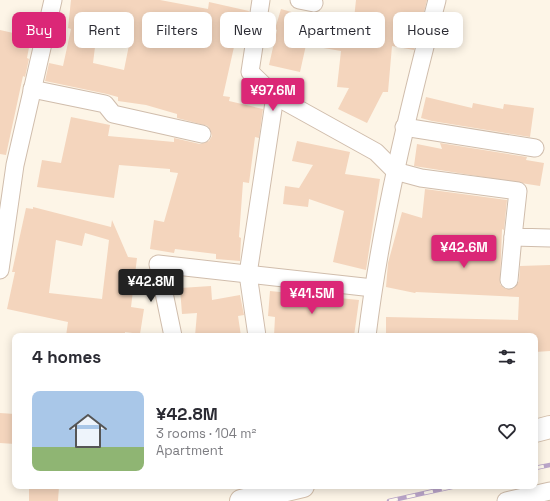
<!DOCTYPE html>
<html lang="en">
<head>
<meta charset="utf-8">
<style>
	:root { --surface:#fff; --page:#f2f2f3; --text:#2b2b33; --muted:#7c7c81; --accent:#db2777 }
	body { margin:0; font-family:"Space Grotesk",sans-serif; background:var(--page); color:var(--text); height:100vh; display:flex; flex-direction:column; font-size:15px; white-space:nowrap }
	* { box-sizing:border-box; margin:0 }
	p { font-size:13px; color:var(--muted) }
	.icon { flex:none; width:22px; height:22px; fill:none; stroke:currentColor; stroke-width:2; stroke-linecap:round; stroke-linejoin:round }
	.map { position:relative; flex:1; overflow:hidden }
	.drawer { position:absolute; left:12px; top:333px; width:526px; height:156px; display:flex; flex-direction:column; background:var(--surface); border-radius:8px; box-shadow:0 2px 10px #0003 }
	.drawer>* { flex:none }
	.top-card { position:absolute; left:12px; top:12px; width:526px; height:36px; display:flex; gap:8px }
	.price { position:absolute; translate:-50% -34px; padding:0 9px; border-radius:4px; background:var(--accent); color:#fff; font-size:13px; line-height:26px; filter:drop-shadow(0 1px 2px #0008) }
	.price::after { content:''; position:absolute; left:50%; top:24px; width:12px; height:9px; margin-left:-6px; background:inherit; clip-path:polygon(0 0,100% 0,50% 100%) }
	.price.current { background:#222; color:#fff }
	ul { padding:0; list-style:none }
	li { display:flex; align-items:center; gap:12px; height:100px; padding:0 20px }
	li span { display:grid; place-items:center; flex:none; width:112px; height:80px; border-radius:8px; color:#555 }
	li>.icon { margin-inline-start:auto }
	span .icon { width:48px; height:48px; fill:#fffc; stroke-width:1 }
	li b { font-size:17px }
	h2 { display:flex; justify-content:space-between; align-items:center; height:48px; padding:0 20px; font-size:17px }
	.chip { padding:0 14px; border-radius:8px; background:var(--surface); box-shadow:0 2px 10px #0003; font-size:14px; line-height:36px }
	.chip.current { background:var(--accent); color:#fff }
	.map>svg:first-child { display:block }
</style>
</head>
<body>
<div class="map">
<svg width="550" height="501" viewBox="0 0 550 501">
	<rect width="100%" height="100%" fill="#fdf5e7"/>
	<!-- building -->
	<g fill="#f4d5bd" fill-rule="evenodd">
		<path d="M71 0H160L208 9 209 2 249 11 243 39 236 38 223 96 230 97 229 101 263 109 259 138 255 137 249 183 243 182 239 237 241 238 240 261 216 259V254L175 249 174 253 150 249 154 220 164 222 178 173 170 172V169L119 165 114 198 37 187 42 160 61 163 71 117 110 125 108 136 174 142V138L200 144 209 141 212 136 208 126 177 118V114L146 105 118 101V97L107 94 45 81 49 63 63 66 71 29 68 28ZM97 31 131 35 124 70 93 63Z"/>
		<polygon points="356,0 427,0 423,16 421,15 414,50 392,46 388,92 383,92 367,123 338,109 349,88 337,87 341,51 306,45 300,72 269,65 277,30 275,29 281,9 309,17 308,20 353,28"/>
		<polygon points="0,30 31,37 27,58 29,59 25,77 23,76 6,155 0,154"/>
		<polygon points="426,97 472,108 473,103 503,109 504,104 534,108 530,137 432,121 421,118"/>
		<polygon points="297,141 350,152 345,174 380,179 366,270 333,262 344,211 309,199 308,207 283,204 285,186 299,188 313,165 292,161"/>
		<polygon points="440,143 527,157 526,160 544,163 540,186 414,166 417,144 442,149"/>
		<polygon points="425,189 507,200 504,230 502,229 500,284 504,288 513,289 519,281 520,266 550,265 550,351 535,352 535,336 386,336 386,317 518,320 519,297 416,292 415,293 386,287 388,263 402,212 422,218"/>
		<path d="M33 207 111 227 112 220 128 257 137 258 131 307 144 309 140 334 125 332V336H66L68 322 7 309 15 272H12L26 208 33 209ZM85 233 109 240 102 299 49 293 56 240 82 246Z"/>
		<polygon points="211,286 212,300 240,295 244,315 238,316 241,336 195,336 197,313 182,314 180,288"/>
		<polygon points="270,291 359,300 354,336 274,336 275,317 268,316"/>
		<polygon points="0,413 15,414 15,444 0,443"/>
		<polygon points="29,486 59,486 58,501 29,501"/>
	</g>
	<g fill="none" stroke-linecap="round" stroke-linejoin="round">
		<defs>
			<g id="street">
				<polyline points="261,0 250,72 275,96 376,152 395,171 421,178 518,191 513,237 550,238"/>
				<polyline points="299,0 314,3"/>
				<polyline points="32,89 105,104 113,114 202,134"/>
				<polyline points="404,127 535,148"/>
				<polyline points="0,270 15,165 53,0"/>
				<polyline points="509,280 513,237"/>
				<polyline points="173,336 158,264 373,288"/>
				<polyline points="257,336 248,274 275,96"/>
				<path d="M367 336C381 222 408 111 437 0"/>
				<polyline points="506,501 550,491"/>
			</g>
			<g id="secondary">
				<polyline points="535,431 550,427"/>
				<polyline points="241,501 303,486"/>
			</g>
		</defs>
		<!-- street casing -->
		<use href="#street" stroke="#d0bdac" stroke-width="19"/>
		<!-- secondary casing -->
		<use href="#secondary" stroke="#d5c0ac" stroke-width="24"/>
		<!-- street -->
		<use href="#street" stroke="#fff" stroke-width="17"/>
		<!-- secondary -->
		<use href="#secondary" stroke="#fff" stroke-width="22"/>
		<defs>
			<g id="rail">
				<polyline points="535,468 550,465"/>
				<polyline points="389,501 456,486"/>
			</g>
		</defs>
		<!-- rail casing -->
		<use href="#rail" stroke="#b9a4c8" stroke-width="4.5"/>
		<!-- rail -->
		<use href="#rail" stroke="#fff9ee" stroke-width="3" stroke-dasharray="9" stroke-linecap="butt"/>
	</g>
</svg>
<b class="price" style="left:273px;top:112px">¥97.6M</b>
<b class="price" style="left:464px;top:269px">¥42.6M</b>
<b class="price current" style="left:151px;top:303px">¥42.8M</b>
<b class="price" style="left:312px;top:315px">¥41.5M</b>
<div class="top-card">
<a class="chip current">Buy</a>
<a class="chip">Rent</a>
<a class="chip">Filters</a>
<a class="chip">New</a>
<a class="chip">Apartment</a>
<a class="chip">House</a>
</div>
<section class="drawer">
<h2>4 homes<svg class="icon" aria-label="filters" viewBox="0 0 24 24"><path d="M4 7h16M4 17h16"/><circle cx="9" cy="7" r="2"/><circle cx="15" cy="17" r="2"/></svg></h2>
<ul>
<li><span style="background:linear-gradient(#a9c7e8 70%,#8fb573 0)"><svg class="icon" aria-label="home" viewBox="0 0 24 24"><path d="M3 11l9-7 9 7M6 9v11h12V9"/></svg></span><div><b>¥42.8M</b><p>3 rooms · 104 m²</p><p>Apartment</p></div><svg class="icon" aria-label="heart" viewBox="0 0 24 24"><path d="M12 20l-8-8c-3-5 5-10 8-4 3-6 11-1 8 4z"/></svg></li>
</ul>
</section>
</div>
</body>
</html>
